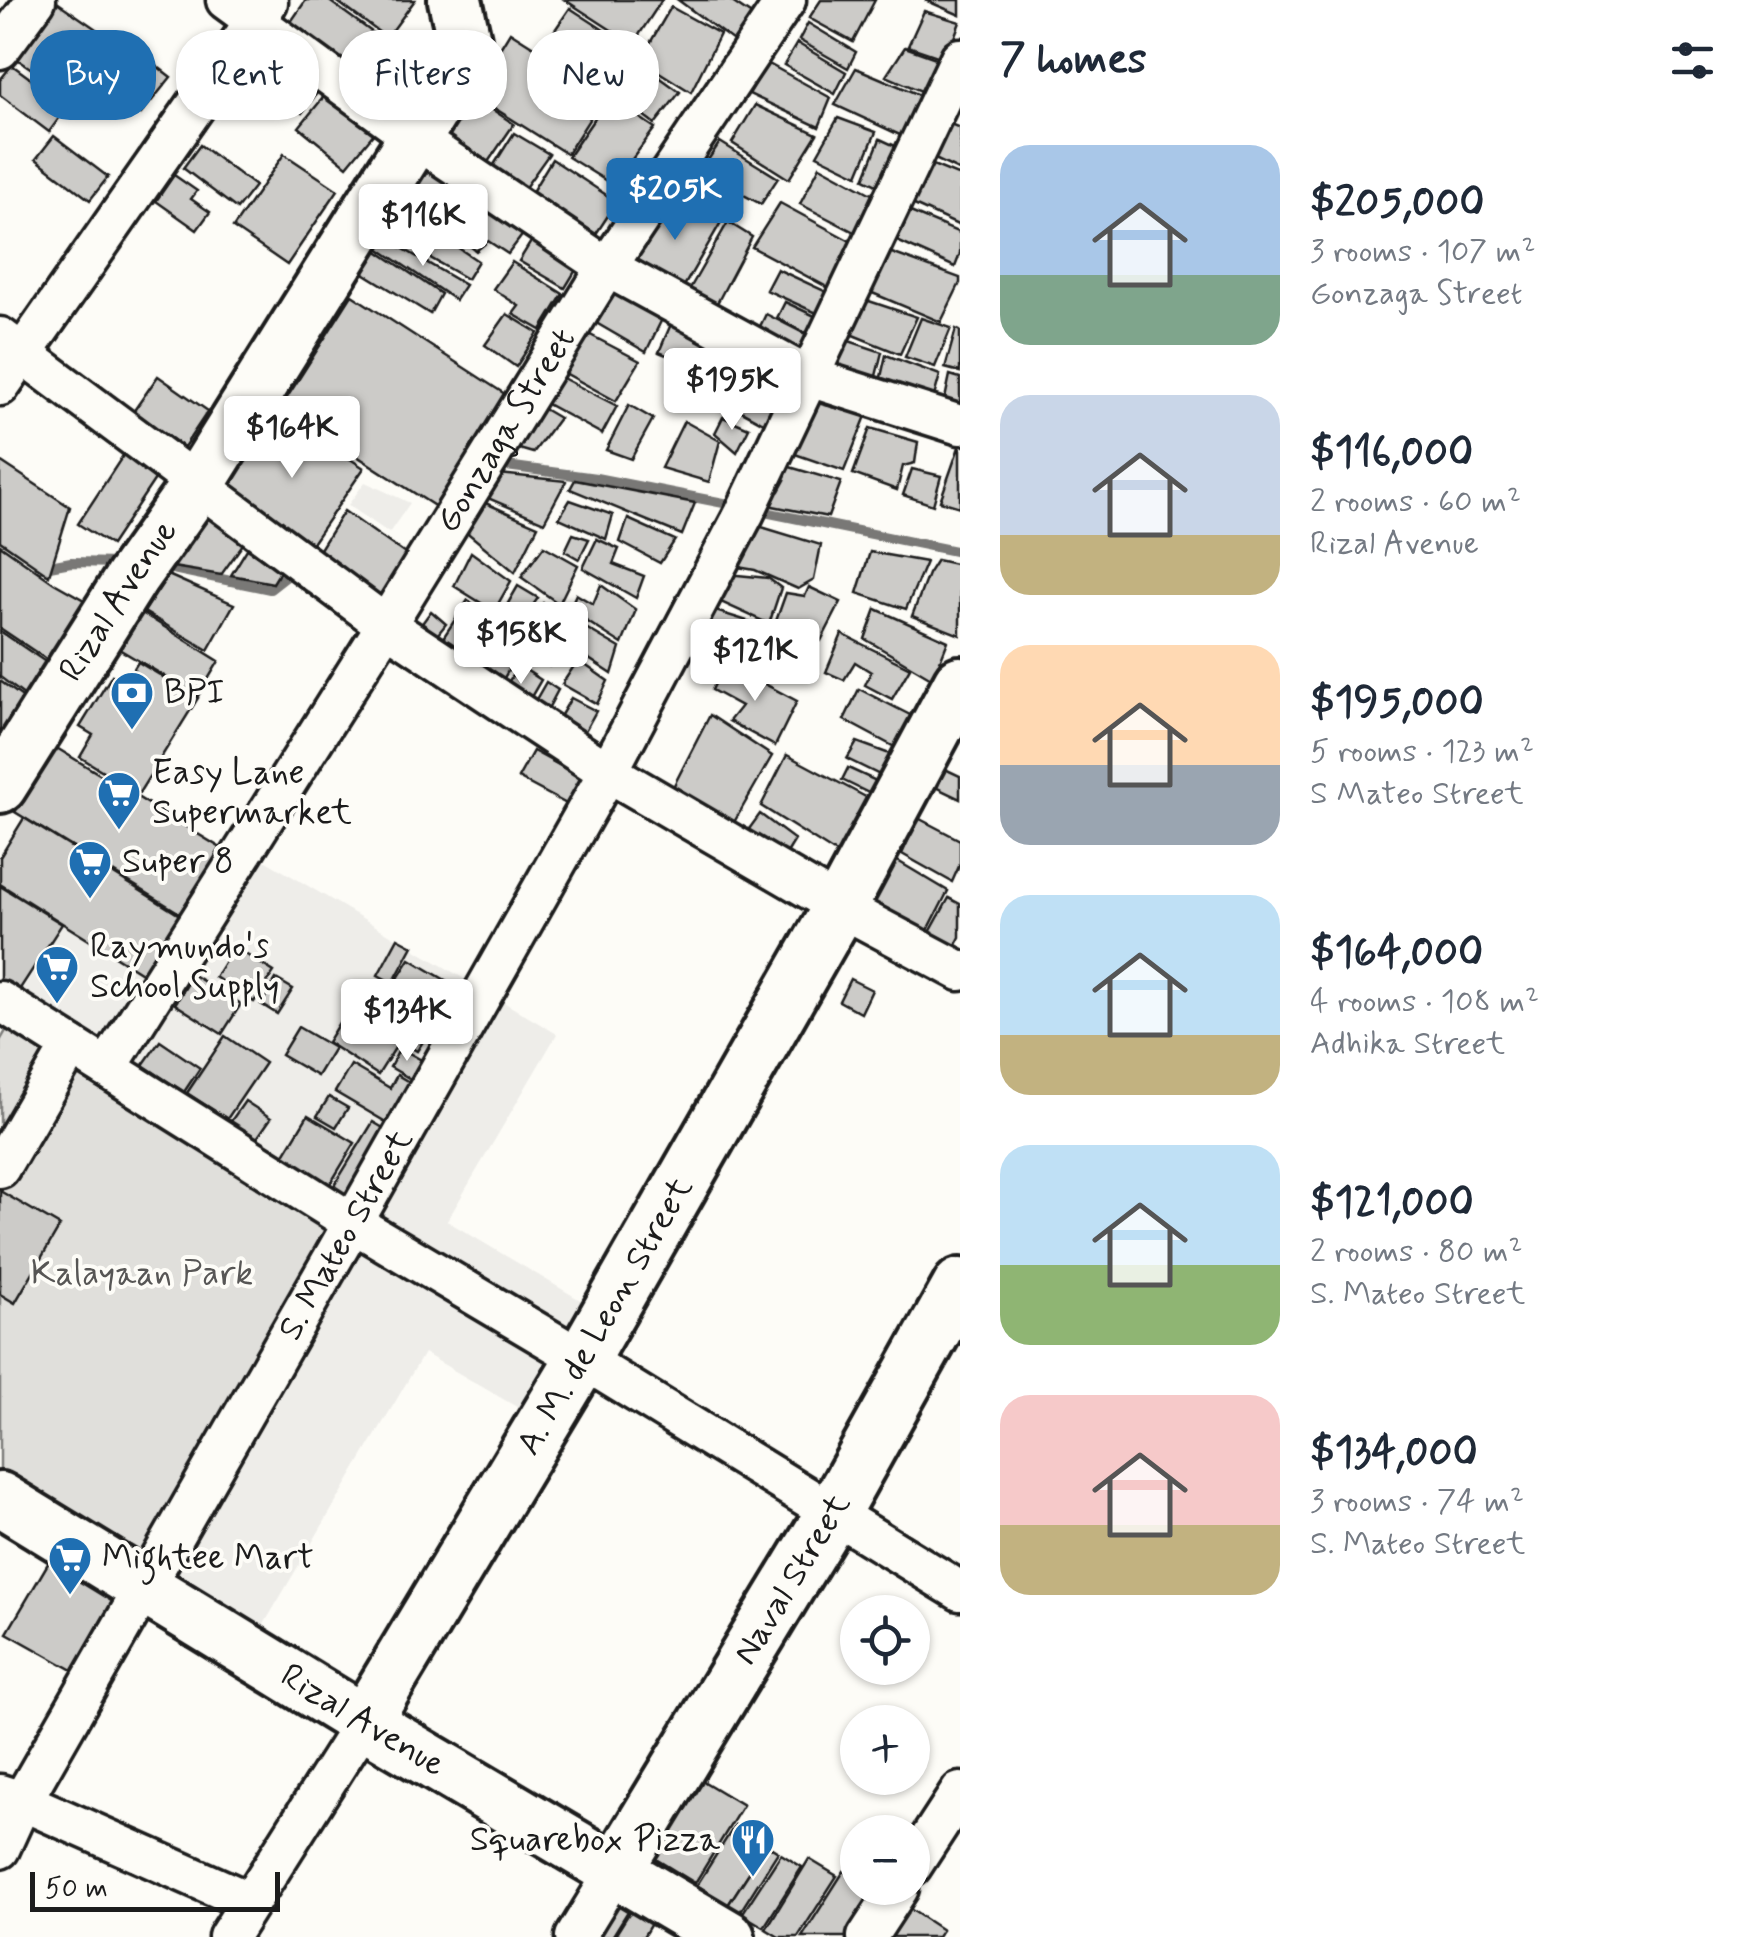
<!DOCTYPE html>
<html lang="en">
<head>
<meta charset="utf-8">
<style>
	:root { --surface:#fff; --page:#f2f2f3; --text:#1f2937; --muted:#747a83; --accent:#1f6fb2 }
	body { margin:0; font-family:Mynerve,sans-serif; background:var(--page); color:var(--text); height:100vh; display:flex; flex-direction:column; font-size:38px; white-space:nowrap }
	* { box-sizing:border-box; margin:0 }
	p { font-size:32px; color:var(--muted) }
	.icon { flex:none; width:55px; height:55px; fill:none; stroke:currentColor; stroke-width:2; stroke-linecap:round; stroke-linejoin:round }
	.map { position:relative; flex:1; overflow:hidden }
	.sheet { display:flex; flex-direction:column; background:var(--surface); width:800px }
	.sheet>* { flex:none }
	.guide { position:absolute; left:30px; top:30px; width:780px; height:90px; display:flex; gap:20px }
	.controls { position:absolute; left:840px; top:1595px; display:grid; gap:20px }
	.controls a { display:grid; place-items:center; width:90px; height:90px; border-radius:50%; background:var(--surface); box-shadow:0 2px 8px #0004; font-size:50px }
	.scale { position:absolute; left:30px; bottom:25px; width:250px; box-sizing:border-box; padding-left:10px; border:5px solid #1c1c1c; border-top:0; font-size:28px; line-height:35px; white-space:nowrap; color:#1c1c1c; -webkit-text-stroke:8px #fdfcf7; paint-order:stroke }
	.price { position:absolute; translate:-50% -85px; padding:0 22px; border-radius:10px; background:#fff; color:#222; font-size:32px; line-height:65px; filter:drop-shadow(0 2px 5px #0008) }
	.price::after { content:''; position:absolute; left:50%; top:60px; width:30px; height:22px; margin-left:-15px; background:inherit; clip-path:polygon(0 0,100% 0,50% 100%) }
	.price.active { background:var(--accent); color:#fff }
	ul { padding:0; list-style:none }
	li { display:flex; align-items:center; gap:30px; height:250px; padding:0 40px }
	li span { display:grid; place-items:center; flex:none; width:280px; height:200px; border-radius:30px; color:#555 }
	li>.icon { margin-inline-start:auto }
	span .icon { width:120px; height:120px; fill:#fffc; stroke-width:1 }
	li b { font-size:42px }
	h2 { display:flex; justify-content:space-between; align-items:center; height:120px; padding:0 40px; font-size:42px }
	.tag { padding:0 35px; border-radius:40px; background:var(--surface); box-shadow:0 2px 8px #0004; font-size:35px; line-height:90px }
	.tag.active { background:var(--accent); color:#fff }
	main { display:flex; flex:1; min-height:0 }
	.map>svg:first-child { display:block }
</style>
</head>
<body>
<main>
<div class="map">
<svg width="960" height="1937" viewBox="0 0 960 1937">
	<rect width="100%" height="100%" fill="#fdfcf7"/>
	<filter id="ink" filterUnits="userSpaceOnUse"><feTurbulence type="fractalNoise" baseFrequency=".01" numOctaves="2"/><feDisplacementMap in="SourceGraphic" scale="20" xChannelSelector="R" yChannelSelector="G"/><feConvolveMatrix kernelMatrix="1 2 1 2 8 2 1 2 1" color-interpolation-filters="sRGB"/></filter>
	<g filter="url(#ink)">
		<!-- built -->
		<g fill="#eeede9">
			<polygon points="365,482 410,503 389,533 348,505"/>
			<polygon points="229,839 557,1034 447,1221 597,1310 534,1417 424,1353 260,1631 142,1561 298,1235 4,1018 64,924 143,974"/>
		</g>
		<!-- green -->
		<polygon fill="#e0dfdb" stroke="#7e7e7c" stroke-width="2.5" points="11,1022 332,1226 142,1561 0,1475 0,1041"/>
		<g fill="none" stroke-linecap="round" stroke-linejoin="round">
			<!-- stream -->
			<g stroke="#797876" stroke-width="10">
				<polyline points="499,465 596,478 739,506"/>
				<polyline points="755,510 960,552"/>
				<polyline points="158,566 270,589 293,571"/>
				<polyline points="39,568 71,562 120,563"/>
			</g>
		</g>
		<!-- building -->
		<g fill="#cccbc8" stroke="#1c1c1c" stroke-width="2.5">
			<polygon points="54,0 118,44 79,101 14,57"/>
			<polygon points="306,0 328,0 413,62 395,102 288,26"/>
			<polygon points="335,0 415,0 387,38"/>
			<polygon points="565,0 662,0 633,44"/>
			<polygon points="678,0 729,0 756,18 740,46"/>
			<polygon points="821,0 875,0 853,42 809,18"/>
			<polygon points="925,0 960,0 960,15"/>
			<polygon points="671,7 720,34 691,92 640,60"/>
			<polygon points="570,8 633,49 608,87 544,46"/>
			<polygon points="924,11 960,22 946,59 908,46"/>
			<polygon points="808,23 856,52 848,68 799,40"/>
			<polygon points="510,32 606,93 567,154 472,94"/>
			<polygon points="797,43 846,72 835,94 784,65"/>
			<polygon points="131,46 171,77 141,114 102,83"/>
			<polygon points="905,47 947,62 928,94 886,76"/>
			<polygon points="266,48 320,89 302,113 248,72"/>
			<polygon points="633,58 680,92 655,124 610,90"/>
			<polygon points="767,63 831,98 819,127 749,94"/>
			<polygon points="12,65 68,106 49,132 0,95 0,80"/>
			<polygon points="856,68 922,96 902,136 835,105"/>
			<polygon points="327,93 375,132 347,166 299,127"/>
			<polygon points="469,94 514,124 486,165 441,136"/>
			<polygon points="609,97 655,128 613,185 568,157"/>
			<polygon points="755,105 817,134 789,179 732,143"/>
			<polygon points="838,118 876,132 858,175 817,155"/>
			<polygon points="948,123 960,128 960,171 935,159"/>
			<polygon points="514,133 549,154 524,189 492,168"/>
			<polygon points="54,136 108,177 90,200 36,159"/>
			<polygon points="880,139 904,150 887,190 864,179"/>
			<polygon points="720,142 778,178 761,204 700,172"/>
			<polygon points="200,145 255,186 237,209 183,168"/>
			<polygon points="433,152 461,172 433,214 403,200"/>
			<polygon points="284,154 338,190 287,265 233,228"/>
			<polygon points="552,159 617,202 592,240 530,195"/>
			<polygon points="928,163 960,176 960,226 912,204"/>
			<polygon points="820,166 879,198 864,237 800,204"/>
			<polygon points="681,170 720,190 711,207 673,182"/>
			<polygon points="174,175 197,191 191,199 210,212 197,230 156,201"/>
			<polygon points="466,180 533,221 508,254 488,241 476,251 437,219"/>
			<polygon points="697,202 724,217 683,288 624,251 654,210 683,224"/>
			<polygon points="780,203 852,242 829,288 752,247"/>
			<polygon points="908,211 960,233 960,254 955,267 897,241"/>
			<polygon points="406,213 478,261 467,279 390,235"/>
			<polygon points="728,222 752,237 714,309 688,292"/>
			<polygon points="537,232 582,260 565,288 519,261"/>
			<polygon points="385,238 465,285 455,300 378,248"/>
			<polygon points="373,248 441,294 430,314 362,272"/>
			<polygon points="889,252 960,278 960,283 941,322 870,292"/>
			<polygon points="512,262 563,294 541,330 513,314 519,306 493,289"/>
			<polygon points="777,269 829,293 819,314 766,290"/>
			<polygon points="608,279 664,315 646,352 586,317"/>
			<polygon points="352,295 508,396 436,507 281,407"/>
			<polygon points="866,300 917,317 900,354 848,333"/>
			<polygon points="785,302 817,317 810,335 777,318"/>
			<polygon points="507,314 538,333 516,367 485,345"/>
			<polygon points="766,314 807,335 793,367 752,343"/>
			<polygon points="674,317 735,353 725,379 659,352"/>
			<polygon points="921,318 951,328 935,367 905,357"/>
			<polygon points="579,329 640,361 616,401 554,367"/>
			<polygon points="956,329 960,331 960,372 945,368"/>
			<polygon points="840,338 882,352 872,392 821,377"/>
			<polygon points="886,355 940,375 930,411 877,395"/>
			<polygon points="743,366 789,384 771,427 727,403"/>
			<polygon points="549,371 617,406 602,434 534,397"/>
			<polygon points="950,375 960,378 960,419 942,413"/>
			<polygon points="158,376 208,411 184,447 133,412"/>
			<polygon points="530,401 559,418 533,453 502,444"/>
			<polygon points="814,402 866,416 844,471 792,453"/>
			<polygon points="629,405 653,419 631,459 606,450"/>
			<polygon points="277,411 364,468 306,552 222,495"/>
			<polygon points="723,417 749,428 737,452 715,433"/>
			<polygon points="684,421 720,441 709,482 661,468"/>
			<polygon points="870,428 918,442 915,463 903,466 897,490 853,474"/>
			<polygon points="959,447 960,447 960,507 940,501"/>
			<polygon points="124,454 157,476 111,545 78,524"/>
			<polygon points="0,461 70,507 49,575 0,541"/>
			<polygon points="783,465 841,482 828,517 763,504 770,489 779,491 785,480 776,477"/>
			<polygon points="912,469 941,476 933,505 903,495"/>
			<polygon points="489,473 566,481 544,522 476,493"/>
			<polygon points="575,480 695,503 682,535 570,489"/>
			<polygon points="474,498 538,526 515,572 458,525"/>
			<polygon points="570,500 613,515 606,539 559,518"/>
			<polygon points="344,511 408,556 378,601 315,557"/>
			<polygon points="206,516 243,544 221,575 173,567"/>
			<polygon points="628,519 675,540 660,563 620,542"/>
			<polygon points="755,525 821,545 814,580 798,589 755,570 738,567"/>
			<polygon points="573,534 589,539 579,559 565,551"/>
			<polygon points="597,539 619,549 613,564 644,576 636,598 583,568"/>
			<polygon points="0,545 54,583 91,604 52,663 0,628"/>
			<polygon points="544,546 578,565 559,604 521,577"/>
			<polygon points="247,549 281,570 273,583 231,575"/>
			<polygon points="471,552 511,581 494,611 454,586"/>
			<polygon points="870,552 926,562 906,609 857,593"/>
			<polygon points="937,560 960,565 960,635 912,616 928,574"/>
			<polygon points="727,574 768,578 781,588 769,624 714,599"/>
			<polygon points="168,575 234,604 208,650 144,612"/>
			<polygon points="601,585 636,610 622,644 569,610 576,594 593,604"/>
			<polygon points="518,586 538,598 524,618 507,605"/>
			<polygon points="809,587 841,602 821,641 776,621 786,593 805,596"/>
			<polygon points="468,600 494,620 462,665 437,647"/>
			<polygon points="543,603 561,611 549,632 530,622"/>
			<polygon points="706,608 760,625 742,663 691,635"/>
			<polygon points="876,609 948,641 933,679 865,639"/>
			<polygon points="431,611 446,624 430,644 415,633"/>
			<polygon points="142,613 219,661 198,696 119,649"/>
			<polygon points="507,615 530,634 498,688 473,670"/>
			<polygon points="567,617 620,648 612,674 557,638"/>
			<polygon points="0,631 50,665 29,699 0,677"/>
			<polygon points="542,634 557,644 549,666 529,656"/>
			<polygon points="842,634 910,668 892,699 865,685 871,672 855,662 844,680 826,672"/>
			<polygon points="578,660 608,681 597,704 562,684"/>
			<polygon points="138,662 198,698 139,793 80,757 93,735 80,727 112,675 125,683"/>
			<polygon points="725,663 797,701 775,746 729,721 741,706 712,690"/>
			<polygon points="518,665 541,680 524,709 502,694"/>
			<polygon points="0,681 28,701 4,738 0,736"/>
			<polygon points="546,682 558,690 542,720 530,710"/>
			<polygon points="859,689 918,719 904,752 844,720"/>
			<polygon points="571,698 596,711 580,740 555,725"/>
			<polygon points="710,715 772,756 729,831 672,789"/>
			<polygon points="857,742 895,756 884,777 847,759"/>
			<polygon points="55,747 224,850 183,915 15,812"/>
			<polygon points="533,751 590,782 576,809 518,778"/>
			<polygon points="787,755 877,803 853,864 761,806"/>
			<polygon points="848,768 883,784 877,797 842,780"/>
			<polygon points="945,769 960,776 960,799 937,788"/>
			<polygon points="760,814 795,840 781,863 741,840"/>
			<polygon points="24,818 181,916 143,974 0,884 0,857"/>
			<polygon points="918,818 960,840 960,864 952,882 902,854"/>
			<polygon points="891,857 948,891 920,946 861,909"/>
			<polygon points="0,886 62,924 16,995 0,984"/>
			<polygon points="949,898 960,904 960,937 947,962 922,947"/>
			<polygon points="398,938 413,946 393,983 378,975"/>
			<polygon points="234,947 274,972 254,1002 215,977"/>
			<polygon points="410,959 462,990 446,1017 393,986"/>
			<polygon points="193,975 241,1004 222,1034 175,1004"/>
			<polygon points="276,979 293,989 277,1014 261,1004"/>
			<polygon points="850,979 872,990 861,1013 839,1001"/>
			<polygon points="394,993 437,1019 417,1051 373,1025"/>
			<polygon points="345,1013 397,1045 378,1075 327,1042"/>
			<polygon points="298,1027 334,1048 317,1076 281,1055"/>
			<polygon points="225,1036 265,1063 227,1119 187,1093"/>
			<polygon points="160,1041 200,1068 184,1092 143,1065"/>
			<polygon points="400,1048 425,1062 414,1081 390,1067"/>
			<polygon points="351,1065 390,1088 397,1075 414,1085 391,1125 335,1092"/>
			<polygon points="329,1097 348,1108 336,1127 317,1116"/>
			<polygon points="245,1101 271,1118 255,1141 229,1124"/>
			<polygon points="308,1115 355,1143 329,1186 282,1158"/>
			<polygon points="373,1122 395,1135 354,1202 332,1189"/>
			<polygon points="0,1191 60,1226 15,1303 0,1294"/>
			<polygon points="50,1560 115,1597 73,1670 7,1633"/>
			<polygon points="688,1772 743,1805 695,1883 641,1850"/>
			<polygon points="735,1825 767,1845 728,1905 697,1885"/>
			<polygon points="767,1845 778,1852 740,1912 728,1905"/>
			<polygon points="781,1854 802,1867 764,1927 742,1914"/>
			<polygon points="809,1859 837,1876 798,1937 779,1937 766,1929"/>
			<polygon points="844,1871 858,1880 858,1888 870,1888 878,1892 850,1937 802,1937"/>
			<polygon points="612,1898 630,1908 612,1937 589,1937"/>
			<polygon points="904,1905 942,1930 937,1937 883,1937"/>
			<polygon points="631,1910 652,1922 643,1937 614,1937"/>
		</g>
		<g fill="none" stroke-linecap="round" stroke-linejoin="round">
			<defs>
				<g id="street">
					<polyline points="226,0 415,138 607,267 809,377 960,425"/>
					<polyline points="0,49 36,0"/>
					<polyline points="0,337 386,625 608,772 840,907 960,971"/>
					<polyline points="0,386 268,2"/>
					<polyline points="0,1001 353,1223 582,1359 960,1591"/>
					<path id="s1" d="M107 1068 386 625 607 267 786 0"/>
					<polyline points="0,1168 71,1046"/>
					<polyline points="0,1794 22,1801 250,1902"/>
					<path id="s2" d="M0 1849 22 1801 353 1223 608 772 744 514 960 58"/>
					<polyline points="912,1866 960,1792"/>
					<polyline points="228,1937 364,1722"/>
					<polyline points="575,1937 616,1870"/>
					<polyline points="867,1937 899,1888"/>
				</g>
				<g id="secondary">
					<path id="s3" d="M0 786 132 577 198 484 455 73 464 40 455 0"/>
					<path id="s4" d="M0 1499 364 1722 728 1937"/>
					<path id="s5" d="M364 1722 582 1359 840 907 960 683"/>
					<path id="s6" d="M616 1870 832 1514 960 1285"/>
				</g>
			</defs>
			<!-- street casing -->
			<use href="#street" stroke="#1c1c1c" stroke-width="45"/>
			<!-- secondary casing -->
			<use href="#secondary" stroke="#1c1c1c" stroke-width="60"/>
			<!-- street -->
			<use href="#street" stroke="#fdfcf7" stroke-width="38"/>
			<!-- secondary -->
			<use href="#secondary" stroke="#fdfcf7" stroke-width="52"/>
		</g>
	</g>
	<!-- icons -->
	<defs>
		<symbol id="bank-pin" viewBox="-11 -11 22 30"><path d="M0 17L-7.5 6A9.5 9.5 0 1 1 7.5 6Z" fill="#1f6fb2" stroke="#fdfcf7"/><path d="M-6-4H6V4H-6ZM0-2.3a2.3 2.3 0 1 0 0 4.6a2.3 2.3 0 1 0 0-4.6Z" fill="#fff"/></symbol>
		<symbol id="supermarket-pin" viewBox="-11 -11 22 30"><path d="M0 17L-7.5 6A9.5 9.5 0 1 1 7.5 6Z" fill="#1f6fb2" stroke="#fdfcf7"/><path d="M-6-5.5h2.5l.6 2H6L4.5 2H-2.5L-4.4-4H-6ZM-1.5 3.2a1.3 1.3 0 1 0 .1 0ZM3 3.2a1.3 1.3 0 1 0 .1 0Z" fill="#fff"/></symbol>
		<symbol id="restaurant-pin" viewBox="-11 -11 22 30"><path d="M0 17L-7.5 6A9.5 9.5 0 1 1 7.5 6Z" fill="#1f6fb2" stroke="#fdfcf7"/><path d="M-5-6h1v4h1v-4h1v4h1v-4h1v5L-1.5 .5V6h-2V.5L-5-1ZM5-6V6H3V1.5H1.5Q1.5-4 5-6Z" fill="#fff"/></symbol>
	</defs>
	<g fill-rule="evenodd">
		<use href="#bank-pin" x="107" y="668" width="50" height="68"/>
		<use href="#supermarket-pin" x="94" y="768" width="50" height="68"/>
		<use href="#supermarket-pin" x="65" y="837" width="50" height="68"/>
		<use href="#supermarket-pin" x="32" y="942" width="50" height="68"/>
		<use href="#supermarket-pin" x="45" y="1533" width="50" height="68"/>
		<use href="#restaurant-pin" x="728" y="1815" width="50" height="68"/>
	</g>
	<g text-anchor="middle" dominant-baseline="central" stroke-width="8" stroke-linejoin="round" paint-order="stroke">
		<!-- street labels -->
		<g font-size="35" fill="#1c1c1c" stroke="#fdfcf7">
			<text stroke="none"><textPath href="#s1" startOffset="752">Gonzaga Street</textPath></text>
			<text stroke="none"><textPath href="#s3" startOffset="220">Rizal Avenue</textPath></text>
			<text stroke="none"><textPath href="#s2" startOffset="705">S. Mateo Street</textPath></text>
			<text stroke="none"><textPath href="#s5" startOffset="472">A. M. de Leon Street</textPath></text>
			<text stroke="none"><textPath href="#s6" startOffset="340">Naval Street</textPath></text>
			<text stroke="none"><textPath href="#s4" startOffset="425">Rizal Avenue</textPath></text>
		</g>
		<!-- poi labels -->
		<g font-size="35" fill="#1c1c1c" stroke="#fdfcf7" text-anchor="start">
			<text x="164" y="693">BPI</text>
			<text x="152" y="773">Easy Lane<tspan x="152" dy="40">Supermarket</tspan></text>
			<text x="122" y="862">Super 8</text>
			<text x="90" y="947">Raymundo's<tspan x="90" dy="40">School Supply</tspan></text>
			<text x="102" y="1558">Mightee Mart</text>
			<text x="720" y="1840" text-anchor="end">Squarebox Pizza</text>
		</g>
		<!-- park labels -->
		<g font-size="35" fill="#575655" stroke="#fdfcf7">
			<text x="142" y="1274">Kalayaan Park</text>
		</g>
	</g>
</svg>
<div class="controls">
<a><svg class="icon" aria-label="locate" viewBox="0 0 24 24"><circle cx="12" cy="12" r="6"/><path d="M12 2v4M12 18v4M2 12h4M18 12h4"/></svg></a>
<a>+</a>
<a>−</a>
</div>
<div class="scale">50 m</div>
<b class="price active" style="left:675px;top:243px">$205K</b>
<b class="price" style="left:423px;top:269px">$116K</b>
<b class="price" style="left:732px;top:433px">$195K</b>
<b class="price" style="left:292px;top:481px">$164K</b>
<b class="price" style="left:521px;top:687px">$158K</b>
<b class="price" style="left:755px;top:704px">$121K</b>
<b class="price" style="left:407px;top:1064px">$134K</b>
<div class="guide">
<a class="tag active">Buy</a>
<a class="tag">Rent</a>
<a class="tag">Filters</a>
<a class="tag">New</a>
</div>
</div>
<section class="sheet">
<h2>7 homes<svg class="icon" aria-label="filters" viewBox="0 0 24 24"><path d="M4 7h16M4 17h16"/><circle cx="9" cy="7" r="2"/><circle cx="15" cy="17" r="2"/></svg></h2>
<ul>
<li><span style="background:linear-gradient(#a9c7e8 65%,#7fa58c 0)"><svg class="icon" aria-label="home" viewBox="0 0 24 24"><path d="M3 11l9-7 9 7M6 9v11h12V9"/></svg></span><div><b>$205,000</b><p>3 rooms · 107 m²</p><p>Gonzaga Street</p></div></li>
<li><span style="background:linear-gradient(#c9d6e8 70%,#c2b280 0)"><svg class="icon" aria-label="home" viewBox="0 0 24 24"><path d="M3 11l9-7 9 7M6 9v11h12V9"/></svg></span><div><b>$116,000</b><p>2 rooms · 60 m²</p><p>Rizal Avenue</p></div></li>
<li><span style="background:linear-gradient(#ffd9b3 60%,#9aa5b1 0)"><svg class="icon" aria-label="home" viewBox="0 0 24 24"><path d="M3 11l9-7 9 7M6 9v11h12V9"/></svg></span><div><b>$195,000</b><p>5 rooms · 123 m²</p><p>S Mateo Street</p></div></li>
<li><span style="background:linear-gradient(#bfe0f5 70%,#c2b280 0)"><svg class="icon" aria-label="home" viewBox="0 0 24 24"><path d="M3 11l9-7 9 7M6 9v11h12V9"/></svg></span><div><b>$164,000</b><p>4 rooms · 108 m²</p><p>Adhika Street</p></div></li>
<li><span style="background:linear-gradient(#bfe0f5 60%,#8fb573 0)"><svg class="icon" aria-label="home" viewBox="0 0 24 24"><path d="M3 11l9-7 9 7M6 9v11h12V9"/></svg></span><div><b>$121,000</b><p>2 rooms · 80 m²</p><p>S. Mateo Street</p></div></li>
<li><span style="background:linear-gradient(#f6c9c9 65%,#c2b280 0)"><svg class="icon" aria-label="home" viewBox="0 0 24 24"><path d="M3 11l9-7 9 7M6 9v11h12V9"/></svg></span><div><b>$134,000</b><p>3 rooms · 74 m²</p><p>S. Mateo Street</p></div></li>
</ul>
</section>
</main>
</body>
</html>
